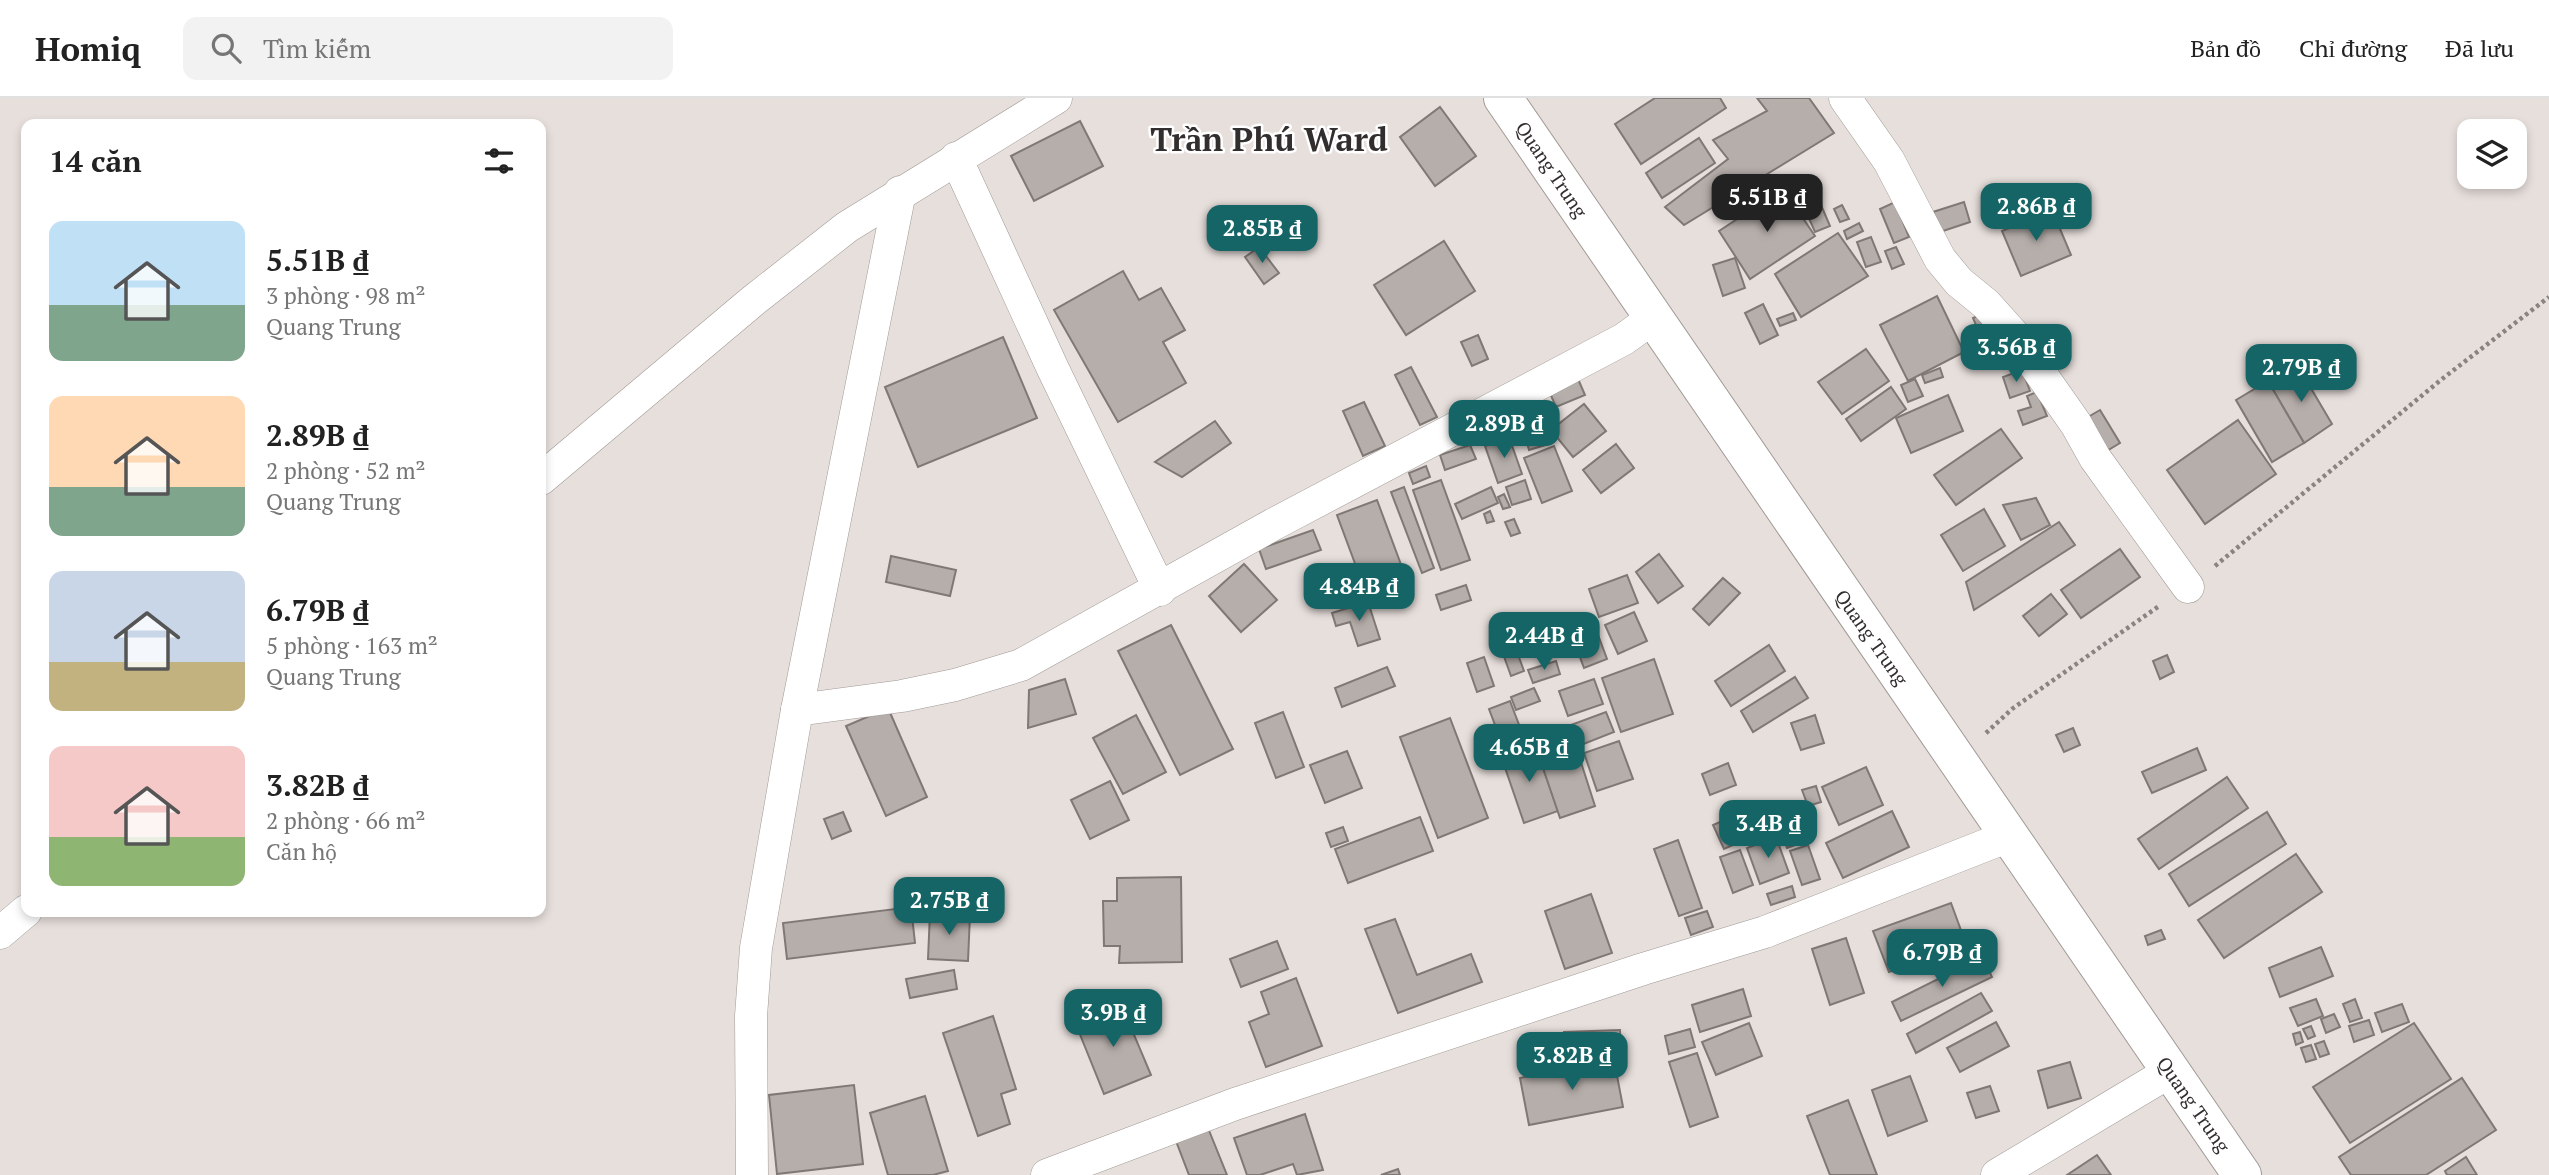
<!DOCTYPE html>
<html lang="vi">
<head>
<meta charset="utf-8">
<style>
	:root { --surface:#fff; --page:#f2f2f2; --text:#222; --muted:#767676; --line:#e0e0e0; --accent:#166566 }
	body { margin:0; font-family:"PT Serif",serif; background:var(--page); color:var(--text); height:100vh; display:flex; flex-direction:column; font-size:26px; white-space:nowrap }
	* { box-sizing:border-box; margin:0 }
	p { font-size:23px; color:var(--muted) }
	.icon { flex:none; width:38px; height:38px; fill:none; stroke:currentColor; stroke-width:2; stroke-linecap:round; stroke-linejoin:round }
	.map { position:relative; flex:1; overflow:hidden }
	.drawer { position:absolute; left:21px; top:21px; width:525px; height:798px; display:flex; flex-direction:column; background:var(--surface); border-radius:14px; box-shadow:0 4px 10px #0003 }
	.drawer>* { flex:none }
	.fabs { position:absolute; left:2457px; top:21px; display:grid; gap:14px }
	.fabs a { display:grid; place-items:center; width:70px; height:70px; border-radius:14px; background:var(--surface); box-shadow:0 4px 10px #0003; font-size:35px }
	.price { position:absolute; translate:-50% -60px; padding:0 16px; border-radius:14px; background:var(--accent); color:#fff; font-size:23px; line-height:46px; filter:drop-shadow(0 2px 4px #0008) }
	.price::after { content:''; position:absolute; left:50%; top:42px; width:21px; height:16px; margin-left:-10px; background:inherit; clip-path:polygon(0 0,100% 0,50% 100%) }
	.price.on { background:#222; color:#fff }
	ul { padding:0; list-style:none }
	li { display:flex; align-items:center; gap:21px; height:175px; padding:0 28px }
	li span { display:grid; place-items:center; flex:none; width:196px; height:140px; border-radius:14px; color:#555 }
	li>.icon { margin-inline-start:auto }
	span .icon { width:84px; height:84px; fill:#fffc; stroke-width:1 }
	li b { font-size:30px }
	h2 { display:flex; justify-content:space-between; align-items:center; height:84px; padding:0 28px; font-size:30px }
	header { display:flex; align-items:center; gap:42px; box-sizing:border-box; height:98px; padding:0 35px; background:var(--surface); border-bottom:2px solid var(--line) }
	header strong { font-size:33px }
	nav { display:flex; gap:38px; margin-inline-start:auto; font-size:24px }
	.search { width:490px; height:63px; background:var(--page); display:flex; align-items:center; gap:18px; box-sizing:border-box; padding:0 24px; border-radius:14px; color:var(--muted); font-size:26px }
	.map>svg:first-child { display:block }
</style>
</head>
<body>
<header>
<strong>Homiq</strong>
<div class="search"><svg class="icon" aria-label="search" viewBox="0 0 24 24"><circle cx="10" cy="10" r="6"/><path d="M15 15l6 6"/></svg>Tìm kiếm</div>
<nav><a>Bản đồ</a><a>Chỉ đường</a><a>Đã lưu</a></nav>
</header>
<div class="map">
<svg width="2549" height="1077" viewBox="0 0 2549 1077">
	<rect width="100%" height="100%" fill="#e7dfdc"/>
	<!-- building -->
	<g fill="#b6aeab" stroke="#7f7875" stroke-width="2">
		<polygon points="1655,0 1720,0 1726,10 1641,66 1615,26"/>
		<polygon points="1757,0 1809,0 1834,35 1684,127 1665,109 1728,61 1713,42 1767,13"/>
		<polygon points="1440,9 1476,58 1435,88 1400,39"/>
		<polygon points="1080,23 1103,68 1034,103 1011,58"/>
		<polygon points="1699,40 1715,65 1662,100 1646,75"/>
		<polygon points="1783,91 1815,138 1750,181 1719,133"/>
		<polygon points="1815,93 1830,128 1815,134 1800,100"/>
		<polygon points="1895,104 1909,139 1894,145 1880,111"/>
		<polygon points="1964,104 1970,124 1940,134 1933,114"/>
		<polygon points="1842,107 1849,121 1840,124 1834,111"/>
		<polygon points="2052,112 2071,157 2021,178 2002,133"/>
		<polygon points="1859,125 1863,133 1847,141 1844,133"/>
		<polygon points="1838,135 1868,178 1801,219 1775,176"/>
		<polygon points="1871,139 1881,164 1866,169 1857,144"/>
		<polygon points="1444,143 1475,193 1406,237 1374,187"/>
		<polygon points="1259,149 1279,175 1264,186 1245,159"/>
		<polygon points="1896,149 1904,166 1892,171 1885,153"/>
		<polygon points="1735,160 1745,190 1723,198 1713,167"/>
		<polygon points="1123,173 1139,202 1161,190 1185,232 1163,244 1186,285 1118,324 1054,212"/>
		<polygon points="1937,198 1964,254 1908,283 1880,227"/>
		<polygon points="1763,206 1778,237 1760,246 1745,215"/>
		<polygon points="1989,213 1994,225 1978,232 1973,220"/>
		<polygon points="1793,215 1796,222 1780,228 1777,221"/>
		<polygon points="1996,229 2004,249 1995,253 1989,240 1981,244 1978,237"/>
		<polygon points="1478,237 1488,261 1472,268 1461,244"/>
		<polygon points="1003,239 1037,320 918,369 885,289"/>
		<polygon points="2009,249 2015,265 2004,268 1998,253"/>
		<polygon points="1866,251 1889,283 1842,316 1818,284"/>
		<polygon points="1411,269 1437,319 1420,327 1395,277"/>
		<polygon points="1940,270 1943,279 1925,285 1922,277"/>
		<polygon points="2299,270 2332,326 2304,345 2268,283"/>
		<polygon points="2022,272 2030,293 2010,300 2003,279"/>
		<polygon points="1578,281 1585,297 1556,309 1549,293"/>
		<polygon points="1915,281 1923,298 1908,304 1901,287"/>
		<polygon points="2268,283 2304,345 2272,364 2236,302"/>
		<polygon points="1891,289 1906,311 1861,343 1846,321"/>
		<polygon points="2037,294 2047,318 2023,327 2018,313 2031,309 2027,298"/>
		<polygon points="1948,297 1963,333 1911,355 1896,320"/>
		<polygon points="1533,303 1536,312 1522,317 1519,309"/>
		<polygon points="1364,304 1385,348 1363,358 1343,313"/>
		<polygon points="1584,306 1606,333 1573,359 1551,332"/>
		<polygon points="2100,312 2120,345 2095,360 2076,326"/>
		<polygon points="1544,319 1552,345 1529,352 1522,327"/>
		<polygon points="2238,322 2276,376 2205,426 2167,372"/>
		<polygon points="1215,323 1231,345 1182,379 1155,364"/>
		<polygon points="2001,331 2022,360 1956,407 1934,377"/>
		<polygon points="1509,339 1522,376 1498,385 1485,348"/>
		<polygon points="1616,346 1634,370 1601,395 1583,372"/>
		<polygon points="1470,347 1476,361 1445,372 1440,357"/>
		<polygon points="1554,348 1572,393 1542,405 1524,360"/>
		<polygon points="1426,368 1430,379 1413,386 1409,375"/>
		<polygon points="1441,382 1470,462 1441,472 1413,392"/>
		<polygon points="1525,382 1531,401 1512,407 1506,389"/>
		<polygon points="1404,389 1434,470 1422,475 1391,394"/>
		<polygon points="1491,389 1498,405 1462,421 1455,406"/>
		<polygon points="1504,396 1510,409 1503,411 1498,399"/>
		<polygon points="2036,400 2050,427 2021,442 2003,407"/>
		<polygon points="1377,402 1403,472 1363,487 1337,417"/>
		<polygon points="1984,411 2005,448 1963,473 1941,437"/>
		<polygon points="1490,413 1494,423 1487,425 1484,416"/>
		<polygon points="1514,421 1520,435 1511,438 1505,424"/>
		<polygon points="2059,424 2075,447 1974,512 1966,484"/>
		<polygon points="1313,432 1321,452 1266,471 1259,451"/>
		<polygon points="2120,451 2140,479 2081,520 2061,492"/>
		<polygon points="1659,456 1683,488 1658,505 1636,474"/>
		<polygon points="891,458 956,472 950,498 886,484"/>
		<polygon points="1244,466 1277,502 1241,534 1209,498"/>
		<polygon points="1627,477 1638,505 1599,519 1589,491"/>
		<polygon points="1723,480 1740,495 1709,527 1693,511"/>
		<polygon points="1466,487 1471,502 1441,512 1436,497"/>
		<polygon points="2051,496 2067,516 2039,538 2023,518"/>
		<polygon points="1368,504 1380,541 1358,548 1350,524 1336,528 1332,515"/>
		<polygon points="1634,514 1647,543 1618,556 1605,527"/>
		<polygon points="1540,517 1548,542 1526,549 1517,525"/>
		<polygon points="1171,527 1233,651 1180,677 1118,553"/>
		<polygon points="1597,534 1607,561 1584,570 1574,543"/>
		<polygon points="1510,535 1524,573 1511,578 1497,539"/>
		<polygon points="1769,547 1785,573 1731,608 1715,583"/>
		<polygon points="2167,557 2174,574 2160,581 2153,563"/>
		<polygon points="1484,559 1494,588 1477,594 1467,565"/>
		<polygon points="1654,561 1673,616 1621,634 1602,580"/>
		<polygon points="1556,563 1560,576 1533,585 1528,572"/>
		<polygon points="1387,569 1395,588 1342,609 1335,590"/>
		<polygon points="1795,579 1808,600 1753,634 1741,613"/>
		<polygon points="1065,581 1076,616 1028,630 1029,592"/>
		<polygon points="1594,581 1603,606 1568,618 1559,593"/>
		<polygon points="1534,590 1540,603 1516,612 1511,599"/>
		<polygon points="1510,603 1521,632 1500,640 1489,611"/>
		<polygon points="888,610 927,699 886,718 846,628"/>
		<polygon points="1283,614 1304,669 1276,680 1255,625"/>
		<polygon points="1606,614 1614,634 1576,649 1568,628"/>
		<polygon points="1136,617 1166,674 1123,696 1093,640"/>
		<polygon points="1815,617 1824,645 1801,652 1791,625"/>
		<polygon points="1450,620 1488,720 1438,740 1400,639"/>
		<polygon points="2073,630 2080,647 2064,654 2056,637"/>
		<polygon points="1619,643 1633,681 1597,693 1584,655"/>
		<polygon points="1535,647 1558,713 1524,725 1501,658"/>
		<polygon points="2197,650 2206,672 2152,695 2142,674"/>
		<polygon points="1347,653 1362,690 1325,705 1310,667"/>
		<polygon points="1578,655 1595,708 1560,720 1542,667"/>
		<polygon points="1728,665 1736,687 1710,697 1702,676"/>
		<polygon points="1866,669 1883,707 1839,727 1822,689"/>
		<polygon points="2227,679 2248,710 2159,771 2138,741"/>
		<polygon points="1110,683 1129,722 1090,741 1071,702"/>
		<polygon points="1816,688 1821,704 1808,708 1802,692"/>
		<polygon points="1787,706 1791,718 1797,716 1807,743 1787,750 1773,711"/>
		<polygon points="1759,707 1771,730 1724,751 1713,727"/>
		<polygon points="1892,713 1909,749 1843,780 1826,745"/>
		<polygon points="843,714 851,733 832,741 824,721"/>
		<polygon points="2267,714 2286,746 2189,808 2169,776"/>
		<polygon points="1420,719 1433,753 1348,785 1335,751"/>
		<polygon points="1343,729 1348,743 1331,749 1326,735"/>
		<polygon points="1776,739 1789,775 1760,786 1747,750"/>
		<polygon points="1678,742 1702,810 1679,818 1654,751"/>
		<polygon points="1808,747 1820,781 1802,787 1790,753"/>
		<polygon points="1740,752 1753,787 1733,795 1720,759"/>
		<polygon points="2296,756 2322,794 2224,860 2198,822"/>
		<polygon points="1181,779 1182,864 1119,865 1120,848 1104,848 1103,803 1117,803 1117,780"/>
		<polygon points="1792,788 1795,799 1771,807 1767,796"/>
		<polygon points="1591,796 1612,855 1565,871 1545,813"/>
		<polygon points="1951,805 1966,846 1889,874 1873,833"/>
		<polygon points="911,809 915,845 787,861 783,825"/>
		<polygon points="1707,813 1713,829 1691,837 1685,820"/>
		<polygon points="930,815 970,817 968,863 928,861"/>
		<polygon points="1395,821 1417,877 1471,856 1482,884 1398,915 1365,831"/>
		<polygon points="2161,832 2165,841 2148,847 2145,838"/>
		<polygon points="1846,840 1864,895 1830,907 1812,851"/>
		<polygon points="1277,843 1288,871 1241,889 1230,861"/>
		<polygon points="2321,849 2333,878 2280,899 2269,870"/>
		<polygon points="1982,859 1992,879 1901,923 1892,904"/>
		<polygon points="954,872 957,891 910,900 906,881"/>
		<polygon points="1296,880 1322,948 1266,969 1249,924 1269,916 1261,894"/>
		<polygon points="1743,891 1751,918 1700,934 1692,907"/>
		<polygon points="1981,895 1992,913 1916,955 1907,936"/>
		<polygon points="2316,901 2323,918 2298,928 2290,910"/>
		<polygon points="2355,901 2362,920 2350,924 2343,906"/>
		<polygon points="1121,906 1151,977 1104,996 1075,924"/>
		<polygon points="2402,906 2409,924 2382,934 2375,915"/>
		<polygon points="2334,916 2340,929 2326,935 2321,921"/>
		<polygon points="993,918 1016,991 1001,996 1010,1026 978,1038 943,935"/>
		<polygon points="2369,922 2374,937 2354,944 2349,928"/>
		<polygon points="1996,924 2009,948 1960,974 1947,950"/>
		<polygon points="1749,925 1762,958 1716,977 1702,944"/>
		<polygon points="2414,925 2451,981 2350,1045 2313,989"/>
		<polygon points="2311,928 2315,938 2308,941 2303,931"/>
		<polygon points="1690,931 1695,949 1669,956 1665,938"/>
		<polygon points="1620,932 1621,960 1565,962 1564,934"/>
		<polygon points="2300,934 2303,944 2296,947 2293,936"/>
		<polygon points="2324,943 2329,956 2320,959 2315,946"/>
		<polygon points="2311,947 2316,961 2306,964 2301,950"/>
		<polygon points="1697,955 1718,1019 1690,1029 1669,964"/>
		<polygon points="1614,962 1623,1009 1529,1027 1520,980"/>
		<polygon points="2070,964 2081,1000 2048,1010 2038,973"/>
		<polygon points="1910,978 1927,1023 1888,1038 1872,992"/>
		<polygon points="2462,980 2496,1032 2426,1077 2351,1077 2339,1059"/>
		<polygon points="854,987 863,1066 777,1076 769,997"/>
		<polygon points="1990,988 1999,1013 1976,1020 1967,995"/>
		<polygon points="925,998 948,1073 933,1077 888,1077 870,1015"/>
		<polygon points="1848,1002 1877,1077 1830,1077 1807,1018"/>
		<polygon points="1305,1016 1323,1072 1297,1077 1293,1066 1260,1077 1247,1077 1234,1040"/>
		<polygon points="1208,1030 1227,1077 1189,1077 1176,1043"/>
		<polygon points="2097,1057 2111,1077 2067,1077"/>
		<polygon points="2466,1059 2477,1077 2447,1077 2445,1073"/>
		<polygon points="1398,1071 1400,1077 1381,1077"/>
	</g>
	<g fill="none" stroke-linecap="round" stroke-linejoin="round">
		<defs>
			<g id="minor">
				<polyline points="1845,0 1889,63 1940,161 1959,184 1986,206 2013,236 2076,326 2095,360 2188,489"/>
				<polyline points="956,60 1053,271 1160,492"/>
				<polyline points="541,381 754,202 847,129 1056,0"/>
				<polyline points="797,612 902,598 955,587 1021,567 1274,426 1624,241 1653,220"/>
				<polyline points="0,835 26,813"/>
				<polyline points="752,1077 751,918 756,850 797,612 900,94"/>
				<polyline points="1047,1077 1235,1006 1643,871 1765,834 2009,738"/>
				<polyline points="1997,1077 2171,973"/>
			</g>
			<polyline id="secondary" points="1503,0 2242,1077"/>
		</defs>
		<!-- minor casing -->
		<use href="#minor" stroke="#a19a97" stroke-width="33"/>
		<!-- secondary casing -->
		<use href="#secondary" stroke="#a19a97" stroke-width="40"/>
		<!-- path -->
		<g stroke="#898381" stroke-width="4.5" stroke-dasharray="3.5 3.5" stroke-linecap="butt">
			<polyline points="2215,468 2442,281 2549,199"/>
			<polyline points="1986,635 2012,611 2159,508"/>
		</g>
		<!-- minor -->
		<use href="#minor" stroke="#fff" stroke-width="32"/>
		<!-- secondary -->
		<use href="#secondary" stroke="#fff" stroke-width="38"/>
	</g>
	<g text-anchor="middle" dominant-baseline="central" stroke-width="5" stroke-linejoin="round" paint-order="stroke">
		<!-- street labels -->
		<g font-size="19" fill="#312e2d" stroke="#fff">
			<text transform="translate(1552 71) rotate(56)">Quang Trung</text>
			<text transform="translate(1872 539) rotate(55)">Quang Trung</text>
			<text transform="translate(2194 1006) rotate(55)">Quang Trung</text>
		</g>
		<!-- town labels -->
		<g font-size="33" font-weight="bold" fill="#312e2d" stroke="#fff">
			<text x="1269" y="40">Trần Phú Ward</text>
		</g>
	</g>
</svg>
<div class="fabs">
<a><svg class="icon" aria-label="layers" viewBox="0 0 24 24"><path d="M12 4l9 5-9 5-9-5zM3 14l9 5 9-5"/></svg></a>
</div>
<b class="price on" style="left:1767px;top:136px">5.51B ₫</b>
<b class="price" style="left:2036px;top:145px">2.86B ₫</b>
<b class="price" style="left:1262px;top:167px">2.85B ₫</b>
<b class="price" style="left:2016px;top:286px">3.56B ₫</b>
<b class="price" style="left:2301px;top:306px">2.79B ₫</b>
<b class="price" style="left:1504px;top:362px">2.89B ₫</b>
<b class="price" style="left:1359px;top:525px">4.84B ₫</b>
<b class="price" style="left:1544px;top:574px">2.44B ₫</b>
<b class="price" style="left:1529px;top:686px">4.65B ₫</b>
<b class="price" style="left:1768px;top:762px">3.4B ₫</b>
<b class="price" style="left:949px;top:839px">2.75B ₫</b>
<b class="price" style="left:1942px;top:891px">6.79B ₫</b>
<b class="price" style="left:1113px;top:951px">3.9B ₫</b>
<b class="price" style="left:1572px;top:994px">3.82B ₫</b>
<section class="drawer">
<h2>14 căn<svg class="icon" aria-label="filters" viewBox="0 0 24 24"><path d="M4 7h16M4 17h16"/><circle cx="9" cy="7" r="2"/><circle cx="15" cy="17" r="2"/></svg></h2>
<ul>
<li><span style="background:linear-gradient(#bfe0f5 60%,#7fa58c 0)"><svg class="icon" aria-label="home" viewBox="0 0 24 24"><path d="M3 11l9-7 9 7M6 9v11h12V9"/></svg></span><div><b>5.51B ₫</b><p>3 phòng · 98 m²</p><p>Quang Trung</p></div></li>
<li><span style="background:linear-gradient(#ffd9b3 65%,#7fa58c 0)"><svg class="icon" aria-label="home" viewBox="0 0 24 24"><path d="M3 11l9-7 9 7M6 9v11h12V9"/></svg></span><div><b>2.89B ₫</b><p>2 phòng · 52 m²</p><p>Quang Trung</p></div></li>
<li><span style="background:linear-gradient(#c9d6e8 65%,#c2b280 0)"><svg class="icon" aria-label="home" viewBox="0 0 24 24"><path d="M3 11l9-7 9 7M6 9v11h12V9"/></svg></span><div><b>6.79B ₫</b><p>5 phòng · 163 m²</p><p>Quang Trung</p></div></li>
<li><span style="background:linear-gradient(#f6c9c9 65%,#8fb573 0)"><svg class="icon" aria-label="home" viewBox="0 0 24 24"><path d="M3 11l9-7 9 7M6 9v11h12V9"/></svg></span><div><b>3.82B ₫</b><p>2 phòng · 66 m²</p><p>Căn hộ</p></div></li>
</ul>
</section>
</div>
</body>
</html>
